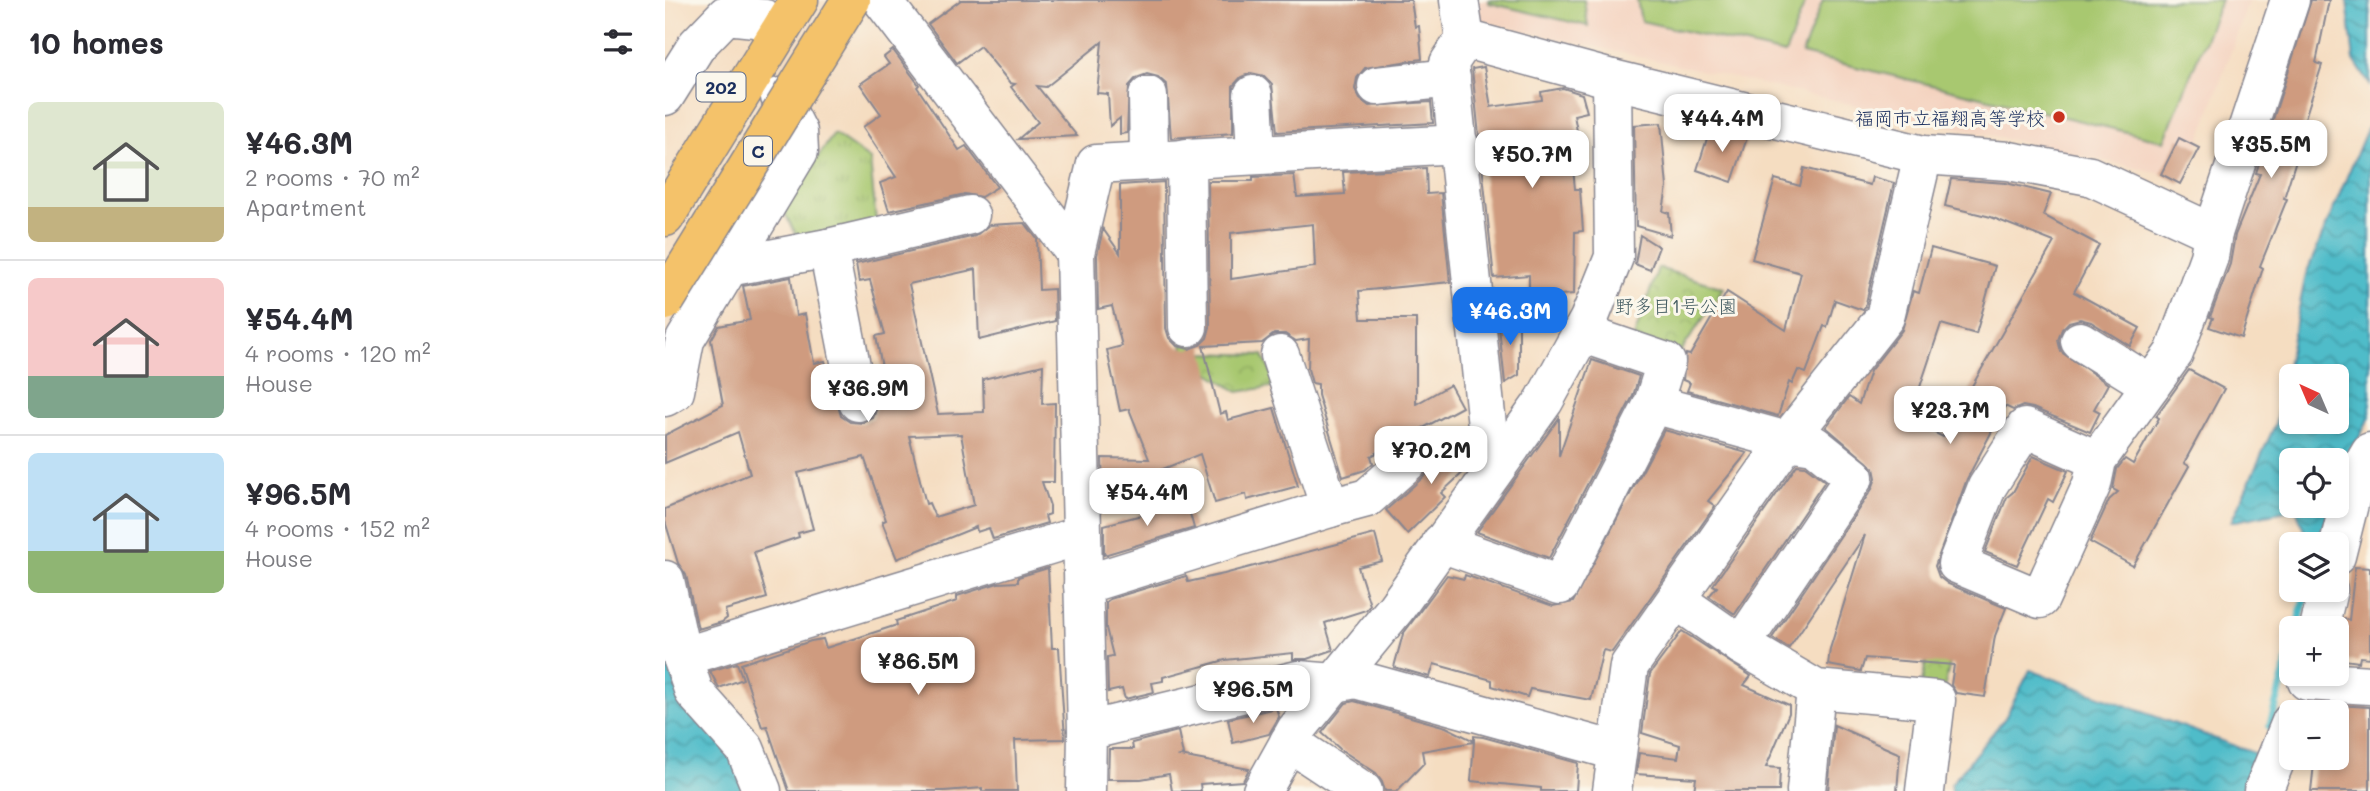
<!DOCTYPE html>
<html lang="en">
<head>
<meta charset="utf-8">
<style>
	:root { --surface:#fff; --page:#f7f7f7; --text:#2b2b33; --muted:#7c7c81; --line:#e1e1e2; --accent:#1a73e8 }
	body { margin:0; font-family:Mali,"Klee One",sans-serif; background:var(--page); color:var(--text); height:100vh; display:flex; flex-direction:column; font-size:26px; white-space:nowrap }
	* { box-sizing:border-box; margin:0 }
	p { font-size:23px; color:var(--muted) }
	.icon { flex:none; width:38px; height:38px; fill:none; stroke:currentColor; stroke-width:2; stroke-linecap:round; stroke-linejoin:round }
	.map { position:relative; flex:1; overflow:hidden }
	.panel { display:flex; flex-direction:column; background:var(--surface); width:665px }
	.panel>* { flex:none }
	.needle { width:46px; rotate:316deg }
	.controls { position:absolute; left:1614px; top:364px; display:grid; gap:14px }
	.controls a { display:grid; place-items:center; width:70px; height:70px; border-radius:10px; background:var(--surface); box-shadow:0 4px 10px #0003; font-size:35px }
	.price { position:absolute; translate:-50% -60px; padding:0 16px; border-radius:14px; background:#fff; color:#222; font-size:23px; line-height:46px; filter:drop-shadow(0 2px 4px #0008) }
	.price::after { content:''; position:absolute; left:50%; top:42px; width:21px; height:16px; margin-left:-10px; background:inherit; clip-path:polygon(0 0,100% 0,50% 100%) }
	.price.on { background:var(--accent); color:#fff }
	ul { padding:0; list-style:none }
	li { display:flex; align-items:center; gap:21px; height:175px; padding:0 28px }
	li+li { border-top:2px solid var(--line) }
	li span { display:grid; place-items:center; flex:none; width:196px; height:140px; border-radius:10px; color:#555 }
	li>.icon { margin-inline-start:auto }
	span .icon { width:84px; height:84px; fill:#fffc; stroke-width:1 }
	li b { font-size:30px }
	h2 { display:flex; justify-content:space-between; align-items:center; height:84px; padding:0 28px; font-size:30px }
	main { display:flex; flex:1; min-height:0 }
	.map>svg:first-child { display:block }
</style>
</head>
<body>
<main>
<section class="panel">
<h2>10 homes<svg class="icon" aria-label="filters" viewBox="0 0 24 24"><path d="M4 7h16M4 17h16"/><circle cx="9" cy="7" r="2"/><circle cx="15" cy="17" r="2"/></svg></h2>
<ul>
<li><span style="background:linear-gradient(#dfe7d0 75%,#c2b280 0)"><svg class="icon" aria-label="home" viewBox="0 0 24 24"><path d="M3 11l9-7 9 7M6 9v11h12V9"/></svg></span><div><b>¥46.3M</b><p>2 rooms · 70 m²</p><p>Apartment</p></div></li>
<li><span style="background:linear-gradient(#f6c9c9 70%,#7fa58c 0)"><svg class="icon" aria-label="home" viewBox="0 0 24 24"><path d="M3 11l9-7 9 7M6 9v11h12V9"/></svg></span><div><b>¥54.4M</b><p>4 rooms · 120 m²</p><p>House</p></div></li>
<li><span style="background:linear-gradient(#bfe0f5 70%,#8fb573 0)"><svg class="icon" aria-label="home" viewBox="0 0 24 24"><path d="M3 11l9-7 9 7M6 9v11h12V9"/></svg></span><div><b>¥96.5M</b><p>4 rooms · 152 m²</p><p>House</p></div></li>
</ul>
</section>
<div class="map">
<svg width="1705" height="791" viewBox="0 0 1705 791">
	<defs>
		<pattern id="grass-tufts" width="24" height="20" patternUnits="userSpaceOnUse" patternTransform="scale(1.75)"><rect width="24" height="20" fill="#a8c870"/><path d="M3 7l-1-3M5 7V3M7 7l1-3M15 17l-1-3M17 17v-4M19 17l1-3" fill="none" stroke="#90ac63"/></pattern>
		<pattern id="park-crowns" width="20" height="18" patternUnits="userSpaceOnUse" patternTransform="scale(1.75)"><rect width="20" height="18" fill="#a8c870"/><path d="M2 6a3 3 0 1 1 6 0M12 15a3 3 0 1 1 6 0" fill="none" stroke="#90ac63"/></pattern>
		<pattern id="water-waves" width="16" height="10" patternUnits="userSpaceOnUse" patternTransform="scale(1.75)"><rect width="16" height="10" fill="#4fbcc9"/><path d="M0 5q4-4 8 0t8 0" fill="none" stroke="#4199a6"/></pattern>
	</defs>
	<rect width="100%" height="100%" fill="#fbf7ec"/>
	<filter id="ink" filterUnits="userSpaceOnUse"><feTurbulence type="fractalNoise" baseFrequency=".0143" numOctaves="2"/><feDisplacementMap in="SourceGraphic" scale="14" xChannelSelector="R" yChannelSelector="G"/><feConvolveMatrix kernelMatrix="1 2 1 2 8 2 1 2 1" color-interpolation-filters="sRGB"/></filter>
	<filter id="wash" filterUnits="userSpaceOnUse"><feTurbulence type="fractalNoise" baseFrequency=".00686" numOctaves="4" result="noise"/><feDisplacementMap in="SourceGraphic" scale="28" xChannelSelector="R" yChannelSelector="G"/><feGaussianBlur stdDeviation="1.57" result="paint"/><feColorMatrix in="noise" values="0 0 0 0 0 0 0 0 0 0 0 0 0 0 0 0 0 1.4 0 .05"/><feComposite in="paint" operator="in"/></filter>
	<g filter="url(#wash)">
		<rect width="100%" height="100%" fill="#f5ddc1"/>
		<!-- built -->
		<polygon fill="#f4d3c0" points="804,0 1584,0 1521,179 806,19"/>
		<!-- grass -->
		<polygon fill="url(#grass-tufts)" stroke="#627c67" stroke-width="2" points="169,134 205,159 212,232 135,242 117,208"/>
		<!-- park -->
		<g fill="url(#park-crowns)" stroke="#627c67" stroke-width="2">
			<polygon points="993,268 1059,288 1014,354 968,340"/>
			<polygon points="515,327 529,327 529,350 534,353 598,355 612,386 573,392 519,356"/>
			<polygon points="1266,634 1290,640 1279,690 1256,688"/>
		</g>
		<!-- pitch -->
		<g fill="#a8c870" stroke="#627c67" stroke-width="2">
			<polygon points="824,0 919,0 923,26 824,3"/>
			<polygon points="972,0 1141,0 1120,54 976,21"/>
			<polygon points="1158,0 1556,0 1499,141 1137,54"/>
		</g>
		<!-- water -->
		<g fill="url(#water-waves)" stroke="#357694" stroke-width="2" fill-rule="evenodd">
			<polygon points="1682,0 1705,0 1705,85 1689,60"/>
			<path d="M1705 122V417L1671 481V460H1626V506H1665L1655 544H1644L1631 509 1566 522 1610 425 1641 274ZM1626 376H1671V422H1626Z"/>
			<polygon points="0,621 91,791 0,791"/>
			<polygon points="1365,670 1597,756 1584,791 1286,791 1286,784 1340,718"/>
		</g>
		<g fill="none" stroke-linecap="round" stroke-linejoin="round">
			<!-- stream -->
			<g stroke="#4fbcc9" stroke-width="8">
				<polyline points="1632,628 1642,590"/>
				<polyline points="1605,726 1626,650"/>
			</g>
		</g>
		<g id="blocks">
			<!-- building -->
			<g fill="#cf9b7f" fill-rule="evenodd">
				<polygon points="296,0 746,0 750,27 754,26 757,59 700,68 692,78 690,89 695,99 704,106 766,102 768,123 612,132 607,84 599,76 586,73 576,77 568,86 568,133 506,138 502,85 493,77 482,74 471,78 464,86 462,133 455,134 455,118 445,126 443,94 432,93 437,42 381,87 372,86 412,136 353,139 373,122 346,87 350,84 345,83 315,46 292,63 263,24"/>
				<polygon points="1646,0 1664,0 1651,63 1657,65 1633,140 1637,141 1619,198 1622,199 1595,266 1598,268 1576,338 1544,327 1548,318 1545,317 1565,264 1570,235 1595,174 1591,173"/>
				<polygon points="228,50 254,85 252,87 294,150 301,146 332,187 316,197 300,194 224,211 215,183 231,177 198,127 216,114 195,84 224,64 219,57"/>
				<polygon points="819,67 826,107 877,100 876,92 898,88 917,94 922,112 909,115 913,136 905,138 910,189 915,189 918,231 910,232 909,294 894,295 894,314 864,315 864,275 829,278 807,69"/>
				<polygon points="996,123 1002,187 998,211 1004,213 1006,236 971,226 969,125"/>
				<polygon points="1046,126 1082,138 1067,182 1032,170"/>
				<polygon points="1514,138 1534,148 1515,184 1496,174"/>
				<path d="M761 168 762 194 776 193 785 282 694 291 696 319H751V404L785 385 797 407 706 456 708 463 700 470 678 477 653 395V384L647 383 643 369 644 339 631 341 620 334H609L597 343 538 346 555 414 561 412 563 420 609 408 633 486 582 500 581 494 550 503 535 454 438 493 437 458 484 459 464 409 455 411 442 350 457 346 447 306 433 309 432 255 438 229 455 253V185L499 182 501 328 504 338 512 346 524 349 535 345 542 338 545 327 543 181H588V177L629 175 632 197 680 194 678 172ZM648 224 650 267 566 279V233Z"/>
				<polygon points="1139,168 1205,185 1207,177 1229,183 1200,307 1198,310 1170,300 1162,327 1159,326 1141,373 1133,370 1127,384 1124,382 1113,416 1022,391 1025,383 1018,380 1021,354 1025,355 1062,292 1121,330 1136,273 1087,259 1110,179 1135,186"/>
				<polygon points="1286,179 1341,183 1386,194 1378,215 1434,245 1409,292 1475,328 1465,346 1426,322 1415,319 1404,322 1397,329 1393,340 1396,352 1443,384 1429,409 1435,412 1425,432 1368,408 1358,406 1348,410 1340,406 1302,479 1270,566 1274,577 1283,584 1341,608 1330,636 1320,697 1291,693 1286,685 1289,665 1200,658 1196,671 1163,665 1165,649 1200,535 1124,648 1107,638 1207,489 1211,478 1209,468 1161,427 1184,397 1194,404 1205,371 1237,330 1248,291 1254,293 1266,248 1330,266 1311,334 1276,324 1244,420 1278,437 1389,242 1326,217 1280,206"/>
				<path d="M360 223 372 239 374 290 389 289 390 321 314 340 311 269 244 284 273 414 319 412 318 379 378 365 377 404 390 403 389 482H377L385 506V514L380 516 382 523 328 539 324 528 312 532 311 527 232 559 217 522 221 520 199 457 133 473 148 529 133 533 134 537 89 552 102 598 60 610 62 618 57 622 33 629 21 575 13 563 0 521V509L85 474 73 432 0 463V435L58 405 46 340 54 326 85 320 78 286 126 277 131 316 140 314 149 363 160 361 176 416 185 422 198 423 208 418 214 401 223 399 211 336 220 334 205 280 194 282 191 264 310 236 324 225ZM296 434 309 505 270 517 264 503 261 504 244 436Z"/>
				<polygon points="975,235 994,247 985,270 970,264"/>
				<polygon points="833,318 854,318 854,375 840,383"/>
				<polygon points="927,360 974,376 968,396 884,558 812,532 894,418 894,456"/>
				<polygon points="1524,370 1559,389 1519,463 1524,466 1468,566 1425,542 1444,500 1453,492 1448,489 1452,469 1460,459 1468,464 1494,418 1491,416"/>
				<polygon points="999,430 1082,453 1043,501 1050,506 947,652 938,650 926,700 865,689 862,697 827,686 827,680 769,664 765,677 729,667 738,634 782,575 799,579 800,575 888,606 908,602"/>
				<polygon points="795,434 802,442 804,467 776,493 780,497 742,534 721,510 770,467 776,452"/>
				<polygon points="1368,456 1403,471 1388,502 1383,499 1352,565 1320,552 1342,497 1348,492"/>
				<polygon points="1132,465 1140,466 1160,481 1070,614 1044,596 1052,587 1048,585"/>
				<polygon points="522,503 529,528 439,555 439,525"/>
				<polygon points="710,534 717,561 693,567 705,605 701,610 660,623 668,650 642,659 628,659 628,653 560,660 498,677 498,681 487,683 489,692 460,699 457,689 443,692 442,657 448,656 441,628 441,602 445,599 521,576 523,582 559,574"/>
				<polygon points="1690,567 1705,568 1705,658 1695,657 1694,662 1671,659 1679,619 1684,620"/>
				<polygon points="383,568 387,648 394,648 400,739 350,740 352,791 317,791 317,788 279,791 124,791 102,726 97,727 76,664 146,641 158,639 161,648 232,625 231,621 292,601 292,596 333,583 353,582 353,577"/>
				<polygon points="1017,631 1086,676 1079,685 1124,705 1124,713 1101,767 1115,768 1114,791 1029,791 1031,778 971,774 974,753 1013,758 1015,745 977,733 985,674"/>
				<polygon points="72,663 78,679 54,688 45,671"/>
				<polygon points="689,701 781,727 809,741 809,736 818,737 913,763 911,791 876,791 876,788 806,781 809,742 757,751 759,763 732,791 720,791 717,781 711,773 675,749 657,733 681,703"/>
				<polygon points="1671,705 1705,707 1705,791 1646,791 1649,764 1671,766"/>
				<polygon points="611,708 614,717 604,734 568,743 563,719"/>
				<polygon points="1169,725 1235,754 1232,791 1163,791"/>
				<polygon points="513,731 518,755 515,756 584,769 578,781 535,784 536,791 507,791 504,774 476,779 443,779 444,749 468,749 467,743"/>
			</g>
		</g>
	</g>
	<g filter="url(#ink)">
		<use href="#blocks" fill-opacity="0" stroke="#888690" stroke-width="2"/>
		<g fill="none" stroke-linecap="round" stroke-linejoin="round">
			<defs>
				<g id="minor">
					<polyline points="217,0 410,253 431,164 794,144"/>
					<polyline points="794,0 800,39 947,79 1258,155 1344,161 1425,176 1548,233 1625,0"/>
					<polyline points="800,39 784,63 827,473"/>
					<polyline points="712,86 786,78"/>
					<polyline points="588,95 591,155"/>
					<polyline points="0,96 32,45 61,15 100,19"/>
					<polyline points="483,96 484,160"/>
					<polyline points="521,158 523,327"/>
					<polyline points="163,248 305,215"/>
					<polyline points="410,253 422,731"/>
					<polyline points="63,267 163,248 193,402"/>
					<polyline points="916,333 1001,362 988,404"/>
					<polyline points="1415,341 1486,385"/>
					<polyline points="0,397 10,391 20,340 134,151 133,132 115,97"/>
					<polyline points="1432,460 1360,428 1322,487 1292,564 1375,599 1427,484 1432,460 1509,353 1544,257 1548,233"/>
					<polyline points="665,508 702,498 755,451"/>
					<polyline points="776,543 895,585 988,404 1122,441 1149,445 1189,477 1076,645 1013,601"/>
					<polyline points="1671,556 1691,476 1705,452"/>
					<polyline points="0,580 17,657 417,535"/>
					<polyline points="418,585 665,508 615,355"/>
					<polyline points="1654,628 1663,590"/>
					<polyline points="1076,645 1151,689 1271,700 1260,791"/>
					<polyline points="17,657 29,692 80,749 97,791"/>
					<polyline points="1642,681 1705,685"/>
					<polyline points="624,742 698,791"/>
					<polyline points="421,791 422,731 633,680 670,683 690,679 951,751"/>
					<polyline points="597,791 631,730 731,608 879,401 924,319 949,257 947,79"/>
					<polyline points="947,791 964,666 1122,441 1220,317 1258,155"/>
					<polyline points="1141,791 1151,689"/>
					<polyline points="1598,791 1626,722"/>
				</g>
				<polyline id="highway" points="0,217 134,0"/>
			</defs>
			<!-- minor casing -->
			<use href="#minor" stroke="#888690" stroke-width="41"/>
			<!-- highway casing -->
			<use href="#highway" stroke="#888690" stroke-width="41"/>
			<!-- minor -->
			<use href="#minor" stroke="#fff" stroke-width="38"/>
			<!-- highway -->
			<use href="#highway" stroke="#f4c26a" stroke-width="38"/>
			<defs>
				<polyline id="highway-bridge" points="0,301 186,0"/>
			</defs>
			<!-- highway-bridge casing -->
			<use href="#highway-bridge" stroke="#888690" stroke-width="41" stroke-linecap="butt"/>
			<!-- highway-bridge -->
			<use href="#highway-bridge" stroke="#f4c26a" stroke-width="38"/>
		</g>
	</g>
	<!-- markers -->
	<circle fill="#c8321e" stroke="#fbf7ec" stroke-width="2.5" cx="1394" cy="117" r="7"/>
	<g text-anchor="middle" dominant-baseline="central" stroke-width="6" stroke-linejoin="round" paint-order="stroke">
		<!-- shield labels -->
		<g fill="#fbf7ec" stroke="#5e6b89" stroke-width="2">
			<rect x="31.5" y="72.5" width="49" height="29" rx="5"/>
			<rect x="79" y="136.5" width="28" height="29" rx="5"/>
		</g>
		<g font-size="18" font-weight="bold" fill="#1b2f5e">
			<text x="56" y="87">202</text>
			<text x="93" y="151">C</text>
		</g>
		<!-- poi labels -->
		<g font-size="19" fill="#1b2f5e" stroke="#fbf7ec" text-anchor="end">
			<text x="1380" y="117">福岡市立福翔高等学校</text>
		</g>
		<!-- park labels -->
		<g font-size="19" fill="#455d63" stroke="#fbf7ec">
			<text x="1011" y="305">野多目1号公園</text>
		</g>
	</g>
</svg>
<div class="controls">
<a><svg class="needle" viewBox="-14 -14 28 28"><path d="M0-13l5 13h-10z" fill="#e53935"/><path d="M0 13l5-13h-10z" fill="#7c7c81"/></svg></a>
<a><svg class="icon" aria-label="locate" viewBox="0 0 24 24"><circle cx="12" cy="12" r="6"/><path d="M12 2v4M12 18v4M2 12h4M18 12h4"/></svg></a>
<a><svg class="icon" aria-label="layers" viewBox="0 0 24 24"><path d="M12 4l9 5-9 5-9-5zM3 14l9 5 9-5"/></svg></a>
<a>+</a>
<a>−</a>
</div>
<b class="price" style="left:1057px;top:154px">¥44.4M</b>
<b class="price" style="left:1606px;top:180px">¥35.5M</b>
<b class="price" style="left:867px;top:190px">¥50.7M</b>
<b class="price on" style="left:845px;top:347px">¥46.3M</b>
<b class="price" style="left:203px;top:424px">¥36.9M</b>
<b class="price" style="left:1285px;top:446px">¥23.7M</b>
<b class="price" style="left:766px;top:486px">¥70.2M</b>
<b class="price" style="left:482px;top:528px">¥54.4M</b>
<b class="price" style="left:253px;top:697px">¥86.5M</b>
<b class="price" style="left:588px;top:725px">¥96.5M</b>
</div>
</main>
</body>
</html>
